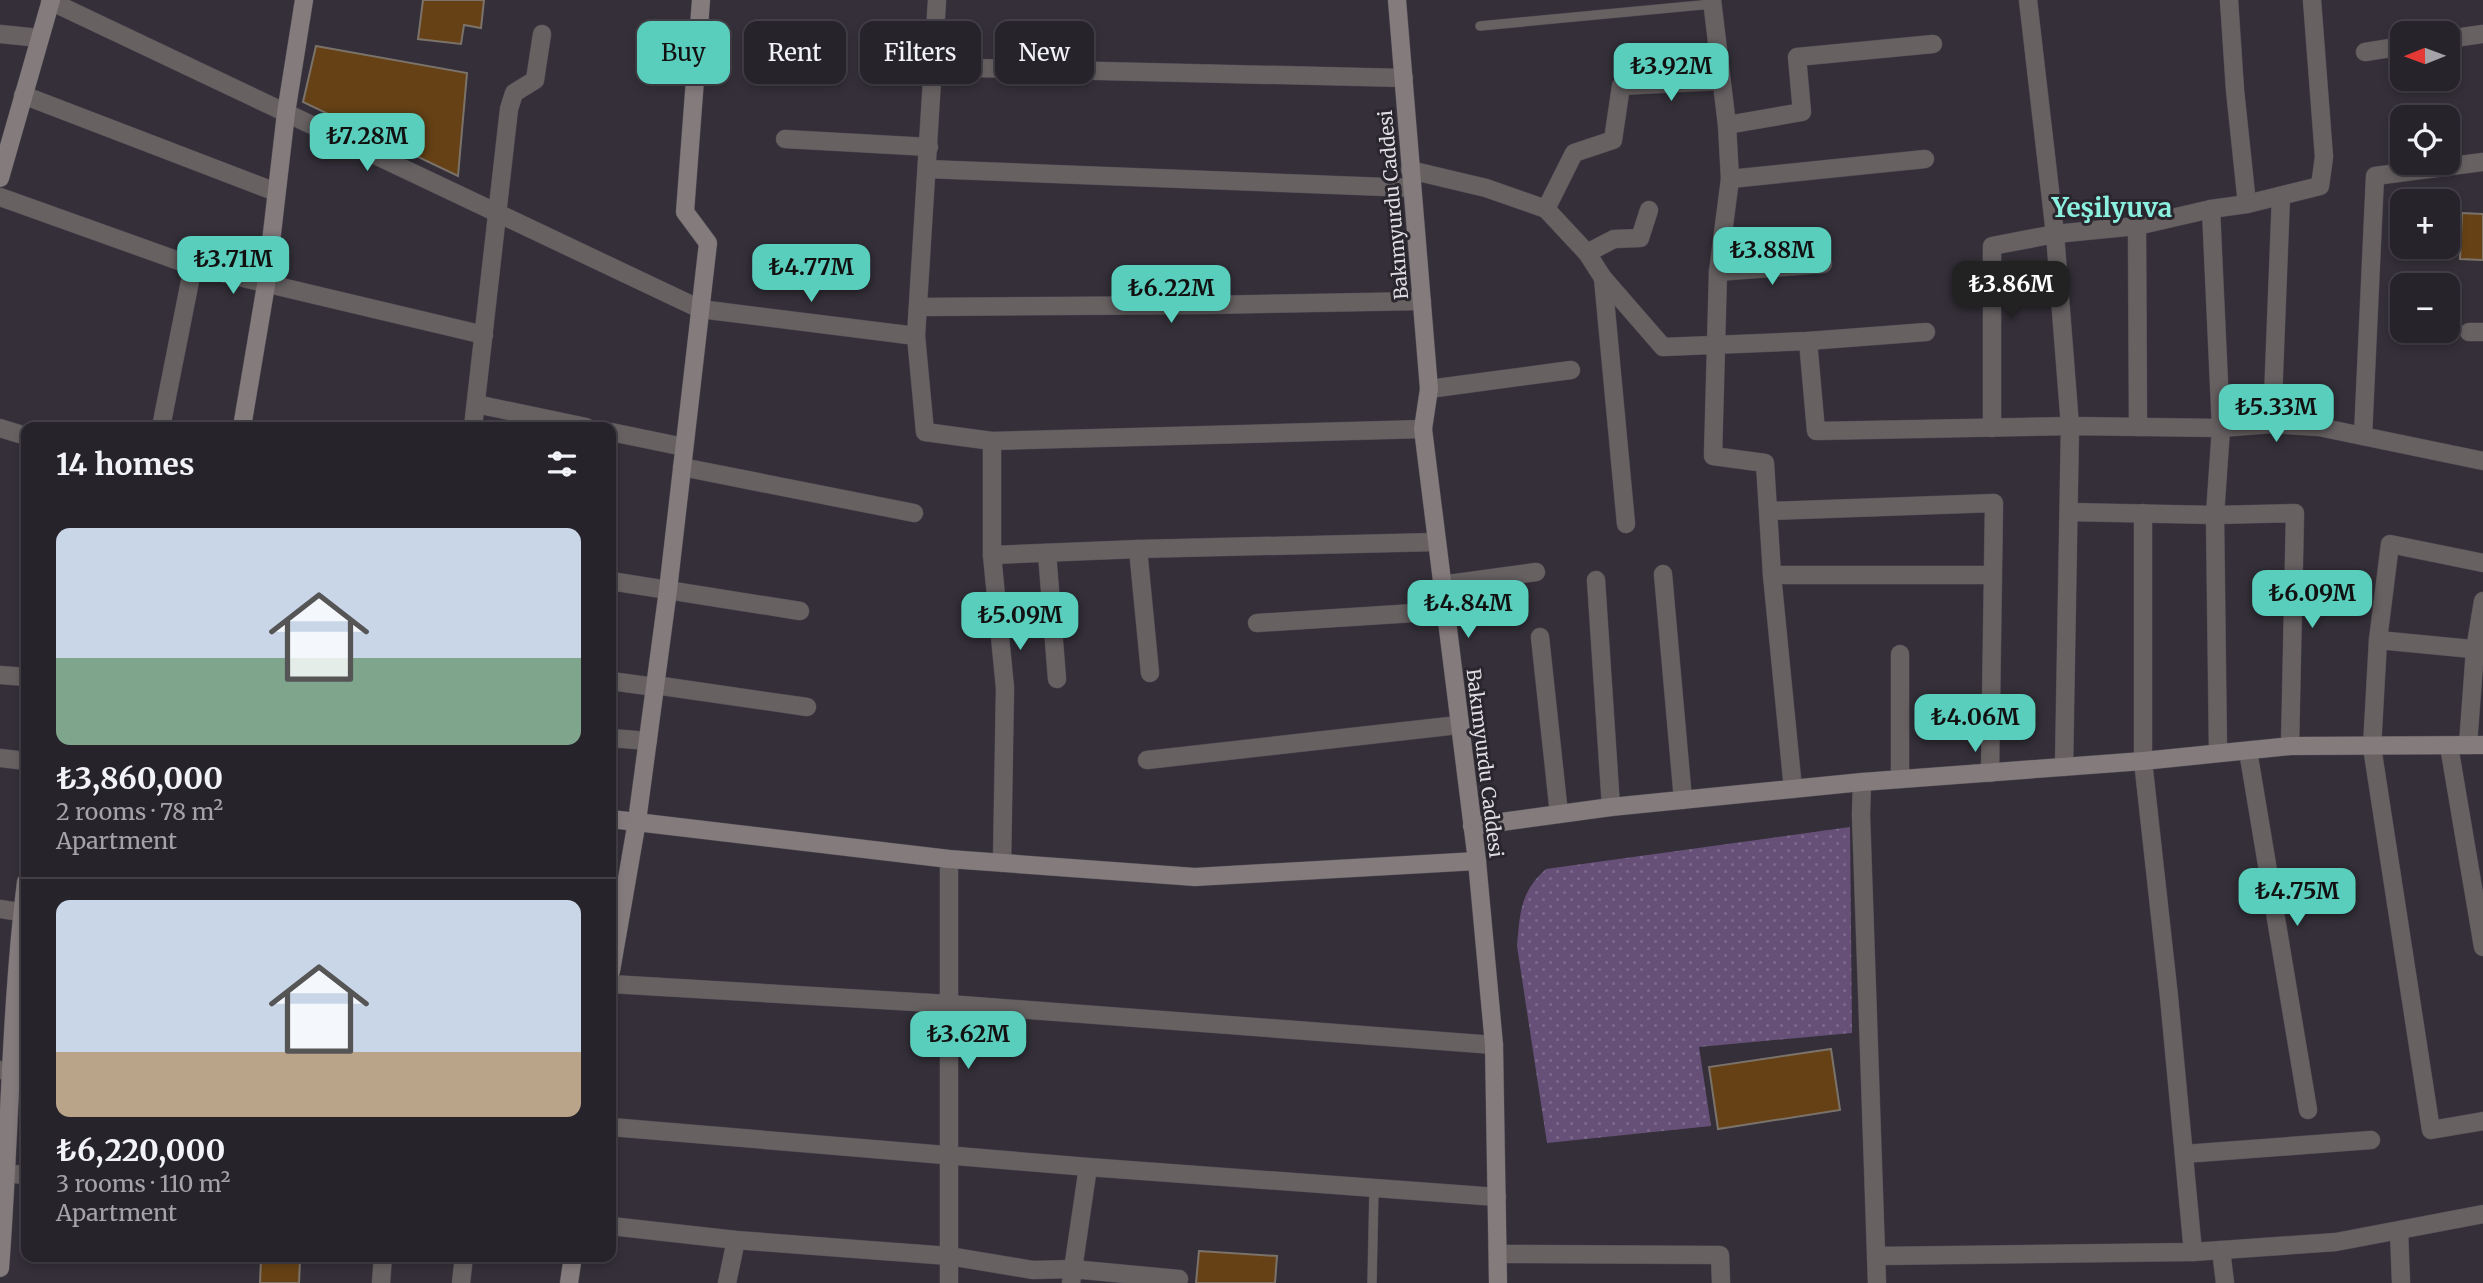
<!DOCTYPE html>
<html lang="en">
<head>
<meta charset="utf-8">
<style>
	:root { --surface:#27232a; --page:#332f36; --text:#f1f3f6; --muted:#a4a4a8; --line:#434047; --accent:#5acebd }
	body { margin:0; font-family:Merriweather,serif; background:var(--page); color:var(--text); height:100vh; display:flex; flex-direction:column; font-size:26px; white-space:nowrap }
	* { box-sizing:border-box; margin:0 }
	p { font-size:23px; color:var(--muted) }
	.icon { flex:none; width:38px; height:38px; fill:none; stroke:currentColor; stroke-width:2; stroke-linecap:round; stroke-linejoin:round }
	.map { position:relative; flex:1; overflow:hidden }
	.panel { position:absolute; left:21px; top:422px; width:595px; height:840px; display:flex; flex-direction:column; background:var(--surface); border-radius:14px; box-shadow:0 4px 10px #0003,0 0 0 2px var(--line) }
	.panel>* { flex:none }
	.banner { position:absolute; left:637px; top:21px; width:665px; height:63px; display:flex; gap:14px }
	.needle { width:46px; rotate:269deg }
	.tools { position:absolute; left:2390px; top:21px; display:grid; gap:14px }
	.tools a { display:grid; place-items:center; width:70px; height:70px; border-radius:14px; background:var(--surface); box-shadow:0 4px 10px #0003,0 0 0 2px var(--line); font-size:35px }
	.price { position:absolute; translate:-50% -60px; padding:0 16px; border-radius:14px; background:var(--accent); color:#111; font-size:23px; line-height:46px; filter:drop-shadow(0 2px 4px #0008) }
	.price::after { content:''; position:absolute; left:50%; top:42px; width:21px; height:16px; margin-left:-10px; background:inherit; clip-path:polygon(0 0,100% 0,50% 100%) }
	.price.selected { background:#222; color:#fff }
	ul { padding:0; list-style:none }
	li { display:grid; align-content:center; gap:14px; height:371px; padding:0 35px }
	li+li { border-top:2px solid var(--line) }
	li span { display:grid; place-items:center; height:217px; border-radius:14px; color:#555 }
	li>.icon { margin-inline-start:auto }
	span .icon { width:126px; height:126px; fill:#fffc; stroke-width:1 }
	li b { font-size:30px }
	h2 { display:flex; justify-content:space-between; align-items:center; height:84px; padding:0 35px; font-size:30px }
	.pill { padding:0 24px; border-radius:14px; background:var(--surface); box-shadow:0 4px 10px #0003,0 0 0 2px var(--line); font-size:24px; line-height:63px }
	.pill.selected { background:var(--accent); color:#111 }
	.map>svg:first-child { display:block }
</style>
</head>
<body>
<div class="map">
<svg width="2483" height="1283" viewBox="0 0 2483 1283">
	<defs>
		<pattern id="green-dots" width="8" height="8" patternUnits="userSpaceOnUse" patternTransform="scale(1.75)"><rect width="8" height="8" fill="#665078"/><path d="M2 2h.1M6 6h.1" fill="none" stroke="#7b698b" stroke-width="1.8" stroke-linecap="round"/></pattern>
	</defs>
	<rect width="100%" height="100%" fill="#342f38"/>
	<!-- green -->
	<path fill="url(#green-dots)" d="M1850 827 1852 1033 1699 1047 1711 1126 1547 1143 1517 946C1520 913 1520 892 1546 869Z"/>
	<!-- building -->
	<g fill="#654115" stroke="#7b726a" stroke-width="2">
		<polygon points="423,0 484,0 481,28 464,25 461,44 418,39"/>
		<polygon points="316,46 467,73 458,176 303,102"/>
		<polygon points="2462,213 2483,214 2483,260 2460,259"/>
		<polygon points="1831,1049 1840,1110 1718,1129 1709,1067"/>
		<polygon points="1199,1251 1277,1256 1275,1283 1196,1283"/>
		<polygon points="86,1256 131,1256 131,1260"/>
		<polygon points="261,1259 300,1260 299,1283 260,1283"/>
	</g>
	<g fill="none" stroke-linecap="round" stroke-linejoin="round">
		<defs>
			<g id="lane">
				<polyline points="1480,26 1712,4"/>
				<polyline points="1372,1283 1374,1188"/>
			</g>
			<g id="street">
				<polyline points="937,0 916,336 925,432 992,441 1423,429"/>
				<polyline points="1712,0 1727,125 1730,179 1718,272 1713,456 1765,463 1772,575 1793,789"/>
				<polyline points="2028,0 2055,234 2070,426 2064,767"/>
				<polyline points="2229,0 2235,90 2247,204"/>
				<polyline points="50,1 700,309 916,336"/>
				<polyline points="0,34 39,38"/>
				<polyline points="2448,39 2483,34"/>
				<polyline points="2365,52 2403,46"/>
				<polyline points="934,67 1404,78"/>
				<polyline points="23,95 276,192"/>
				<polyline points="1727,125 1802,112 1797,57 1933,44"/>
				<polyline points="785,139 929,147"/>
				<polyline points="927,169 1411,188"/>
				<polyline points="1410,170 1486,188 1546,209 1587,253 1603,278 1663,347 1808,341 1926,332"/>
				<polyline points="1730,179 1925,159"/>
				<polyline points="0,197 193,266 484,335"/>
				<polyline points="1546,209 1574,153 1613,140 1621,86 1720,81"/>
				<polyline points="2211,209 2221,428 2215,515 2218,753"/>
				<polyline points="2137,226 2138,427"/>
				<polyline points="1587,253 1614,239 1640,238 1649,210"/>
				<polyline points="1718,272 1823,264"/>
				<polyline points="1603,278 1626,524"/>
				<polyline points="919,307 1206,305 1422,301"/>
				<polyline points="2469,332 2483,332"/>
				<polyline points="1808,341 1816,431 2070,426 2221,428 2272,424 2319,427 2483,461"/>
				<polyline points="1429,389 1571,370"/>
				<polyline points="476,404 586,427"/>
				<polyline points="2272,424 2281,196"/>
				<polyline points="161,427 193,266"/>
				<polyline points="473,427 509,109 514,93 535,80 542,34"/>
				<polyline points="0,428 26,436"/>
				<polyline points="1992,428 1992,246 2055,234 2137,226 2211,209 2247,204 2320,186 2324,157 2312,0"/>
				<polyline points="611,432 684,447"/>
				<polyline points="2363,436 2375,176 2483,162"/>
				<polyline points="992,441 992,555 1005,688 1002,863"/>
				<polyline points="682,467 914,513"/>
				<polyline points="1769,511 1994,503 1990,773"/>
				<polyline points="2069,512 2215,515 2295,513 2290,746"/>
				<polyline points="2143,513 2143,761 2169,997 2193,1252"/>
				<polyline points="1138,549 1150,673"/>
				<polyline points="1047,553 1057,679"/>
				<polyline points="992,555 1138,549 1436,542"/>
				<polyline points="2483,563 2390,544 2378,640 2372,747 2431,1130 2483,1121"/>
				<polyline points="1663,574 1683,800"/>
				<polyline points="1772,575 1991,575"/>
				<polyline points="1596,580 1611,807"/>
				<polyline points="611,581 800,611"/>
				<polyline points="1441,585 1536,572"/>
				<polyline points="1257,623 1445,611"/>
				<polyline points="1540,637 1559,814"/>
				<polyline points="2378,640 2483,650"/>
				<polyline points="0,675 26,677"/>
				<polyline points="611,681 655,687"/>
				<polyline points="655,685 807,707"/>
				<polyline points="611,738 648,741"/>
				<polyline points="2468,745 2475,650 2483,601"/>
				<polyline points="2449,746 2483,947"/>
				<polyline points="2248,751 2308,1110"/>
				<polyline points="0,758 26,761"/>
				<polyline points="1147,760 1458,725"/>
				<polyline points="1900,778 1900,654"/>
				<polyline points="1862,782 1861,815 1877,1283"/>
				<polyline points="949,859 949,1283"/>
				<polyline points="0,909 26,913"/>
				<polyline points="611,984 949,1004 1494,1045"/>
				<polyline points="0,1070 26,1072"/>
				<polyline points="611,1127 1088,1167 1497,1197"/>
				<polyline points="2184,1154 2371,1140"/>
				<polyline points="0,1173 26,1175"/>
				<polyline points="611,1226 736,1240 949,1256 1033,1270 1072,1269 1179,1279"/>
				<polyline points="2399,1231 2401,1283"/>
				<polyline points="2221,1250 2225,1283"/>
				<polyline points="1499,1254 1720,1255 1721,1283"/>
				<polyline points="1876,1256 2193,1252 2336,1242 2483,1214"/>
				<polyline points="381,1283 383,1256"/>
				<polyline points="461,1283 464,1256"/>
				<polyline points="727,1283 736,1240"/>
				<polyline points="1071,1283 1088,1167"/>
			</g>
			<g id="secondary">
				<polyline points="1397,0 1429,389 1423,429 1477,861 1494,1045 1498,1283"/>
				<polyline points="0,178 51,0"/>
				<polyline points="242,427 266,285 286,113 304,0"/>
				<polyline points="611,819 949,859 1195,877 1477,861"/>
				<polyline points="1472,826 1611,807 1862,782 2143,761 2290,746 2483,745"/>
				<polyline points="611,971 637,821 668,590 708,243 685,212 701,0"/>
				<path d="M0 1268C10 1139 10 1010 26 882"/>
				<polyline points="569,1283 573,1256"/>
			</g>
		</defs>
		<!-- lane casing -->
		<use href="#lane" stroke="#4f4b53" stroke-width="10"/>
		<!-- street casing -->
		<use href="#street" stroke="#4f4b53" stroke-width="19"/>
		<!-- secondary casing -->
		<use href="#secondary" stroke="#4f4b53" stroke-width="19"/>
		<!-- lane -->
		<use href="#lane" stroke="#676162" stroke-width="9"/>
		<!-- street -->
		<use href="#street" stroke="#676162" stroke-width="18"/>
		<!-- secondary -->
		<use href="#secondary" stroke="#847b7d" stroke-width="18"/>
	</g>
	<g text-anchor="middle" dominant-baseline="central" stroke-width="6" stroke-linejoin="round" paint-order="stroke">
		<!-- street labels -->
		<g font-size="19" fill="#dfdce2" stroke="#2a262e">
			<text transform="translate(1393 205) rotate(-95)">Bakımyurdu Caddesi</text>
			<text transform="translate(1485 763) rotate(83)">Bakımyurdu Caddesi</text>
		</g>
		<!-- district labels -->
		<g font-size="26" font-weight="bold" fill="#8af1e0" stroke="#2a262e">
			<text x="2112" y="207">Yeşilyuva</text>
		</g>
	</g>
</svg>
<div class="tools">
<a><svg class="needle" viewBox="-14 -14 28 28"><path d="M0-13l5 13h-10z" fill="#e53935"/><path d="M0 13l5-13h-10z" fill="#a4a4a8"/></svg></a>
<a><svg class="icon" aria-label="locate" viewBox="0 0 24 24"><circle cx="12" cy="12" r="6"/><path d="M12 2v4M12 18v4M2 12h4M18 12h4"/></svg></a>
<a>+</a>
<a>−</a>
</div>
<b class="price" style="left:1671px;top:103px">₺3.92M</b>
<b class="price" style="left:367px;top:173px">₺7.28M</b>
<b class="price" style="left:1772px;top:287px">₺3.88M</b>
<b class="price" style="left:233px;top:296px">₺3.71M</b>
<b class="price" style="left:811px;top:304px">₺4.77M</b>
<b class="price selected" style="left:2011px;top:321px">₺3.86M</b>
<b class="price" style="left:1171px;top:325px">₺6.22M</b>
<b class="price" style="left:2276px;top:444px">₺5.33M</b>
<b class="price" style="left:2312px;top:630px">₺6.09M</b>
<b class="price" style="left:1468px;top:640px">₺4.84M</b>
<b class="price" style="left:1020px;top:652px">₺5.09M</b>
<b class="price" style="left:1975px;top:754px">₺4.06M</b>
<b class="price" style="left:2297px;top:928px">₺4.75M</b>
<b class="price" style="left:968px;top:1071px">₺3.62M</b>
<div class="banner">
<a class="pill selected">Buy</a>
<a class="pill">Rent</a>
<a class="pill">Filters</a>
<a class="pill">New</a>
</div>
<section class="panel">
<h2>14 homes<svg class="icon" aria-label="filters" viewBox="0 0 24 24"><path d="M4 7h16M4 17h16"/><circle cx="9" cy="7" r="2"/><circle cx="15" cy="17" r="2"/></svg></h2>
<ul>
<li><span style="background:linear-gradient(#c9d6e8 60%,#7fa58c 0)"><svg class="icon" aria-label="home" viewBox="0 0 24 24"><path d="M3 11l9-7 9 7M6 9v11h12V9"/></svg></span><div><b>₺3,860,000</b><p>2 rooms · 78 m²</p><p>Apartment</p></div></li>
<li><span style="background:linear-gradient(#c9d6e8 70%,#b9a48a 0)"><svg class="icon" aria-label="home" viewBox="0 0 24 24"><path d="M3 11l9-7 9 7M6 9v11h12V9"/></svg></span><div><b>₺6,220,000</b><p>3 rooms · 110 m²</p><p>Apartment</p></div></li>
</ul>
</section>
</div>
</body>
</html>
